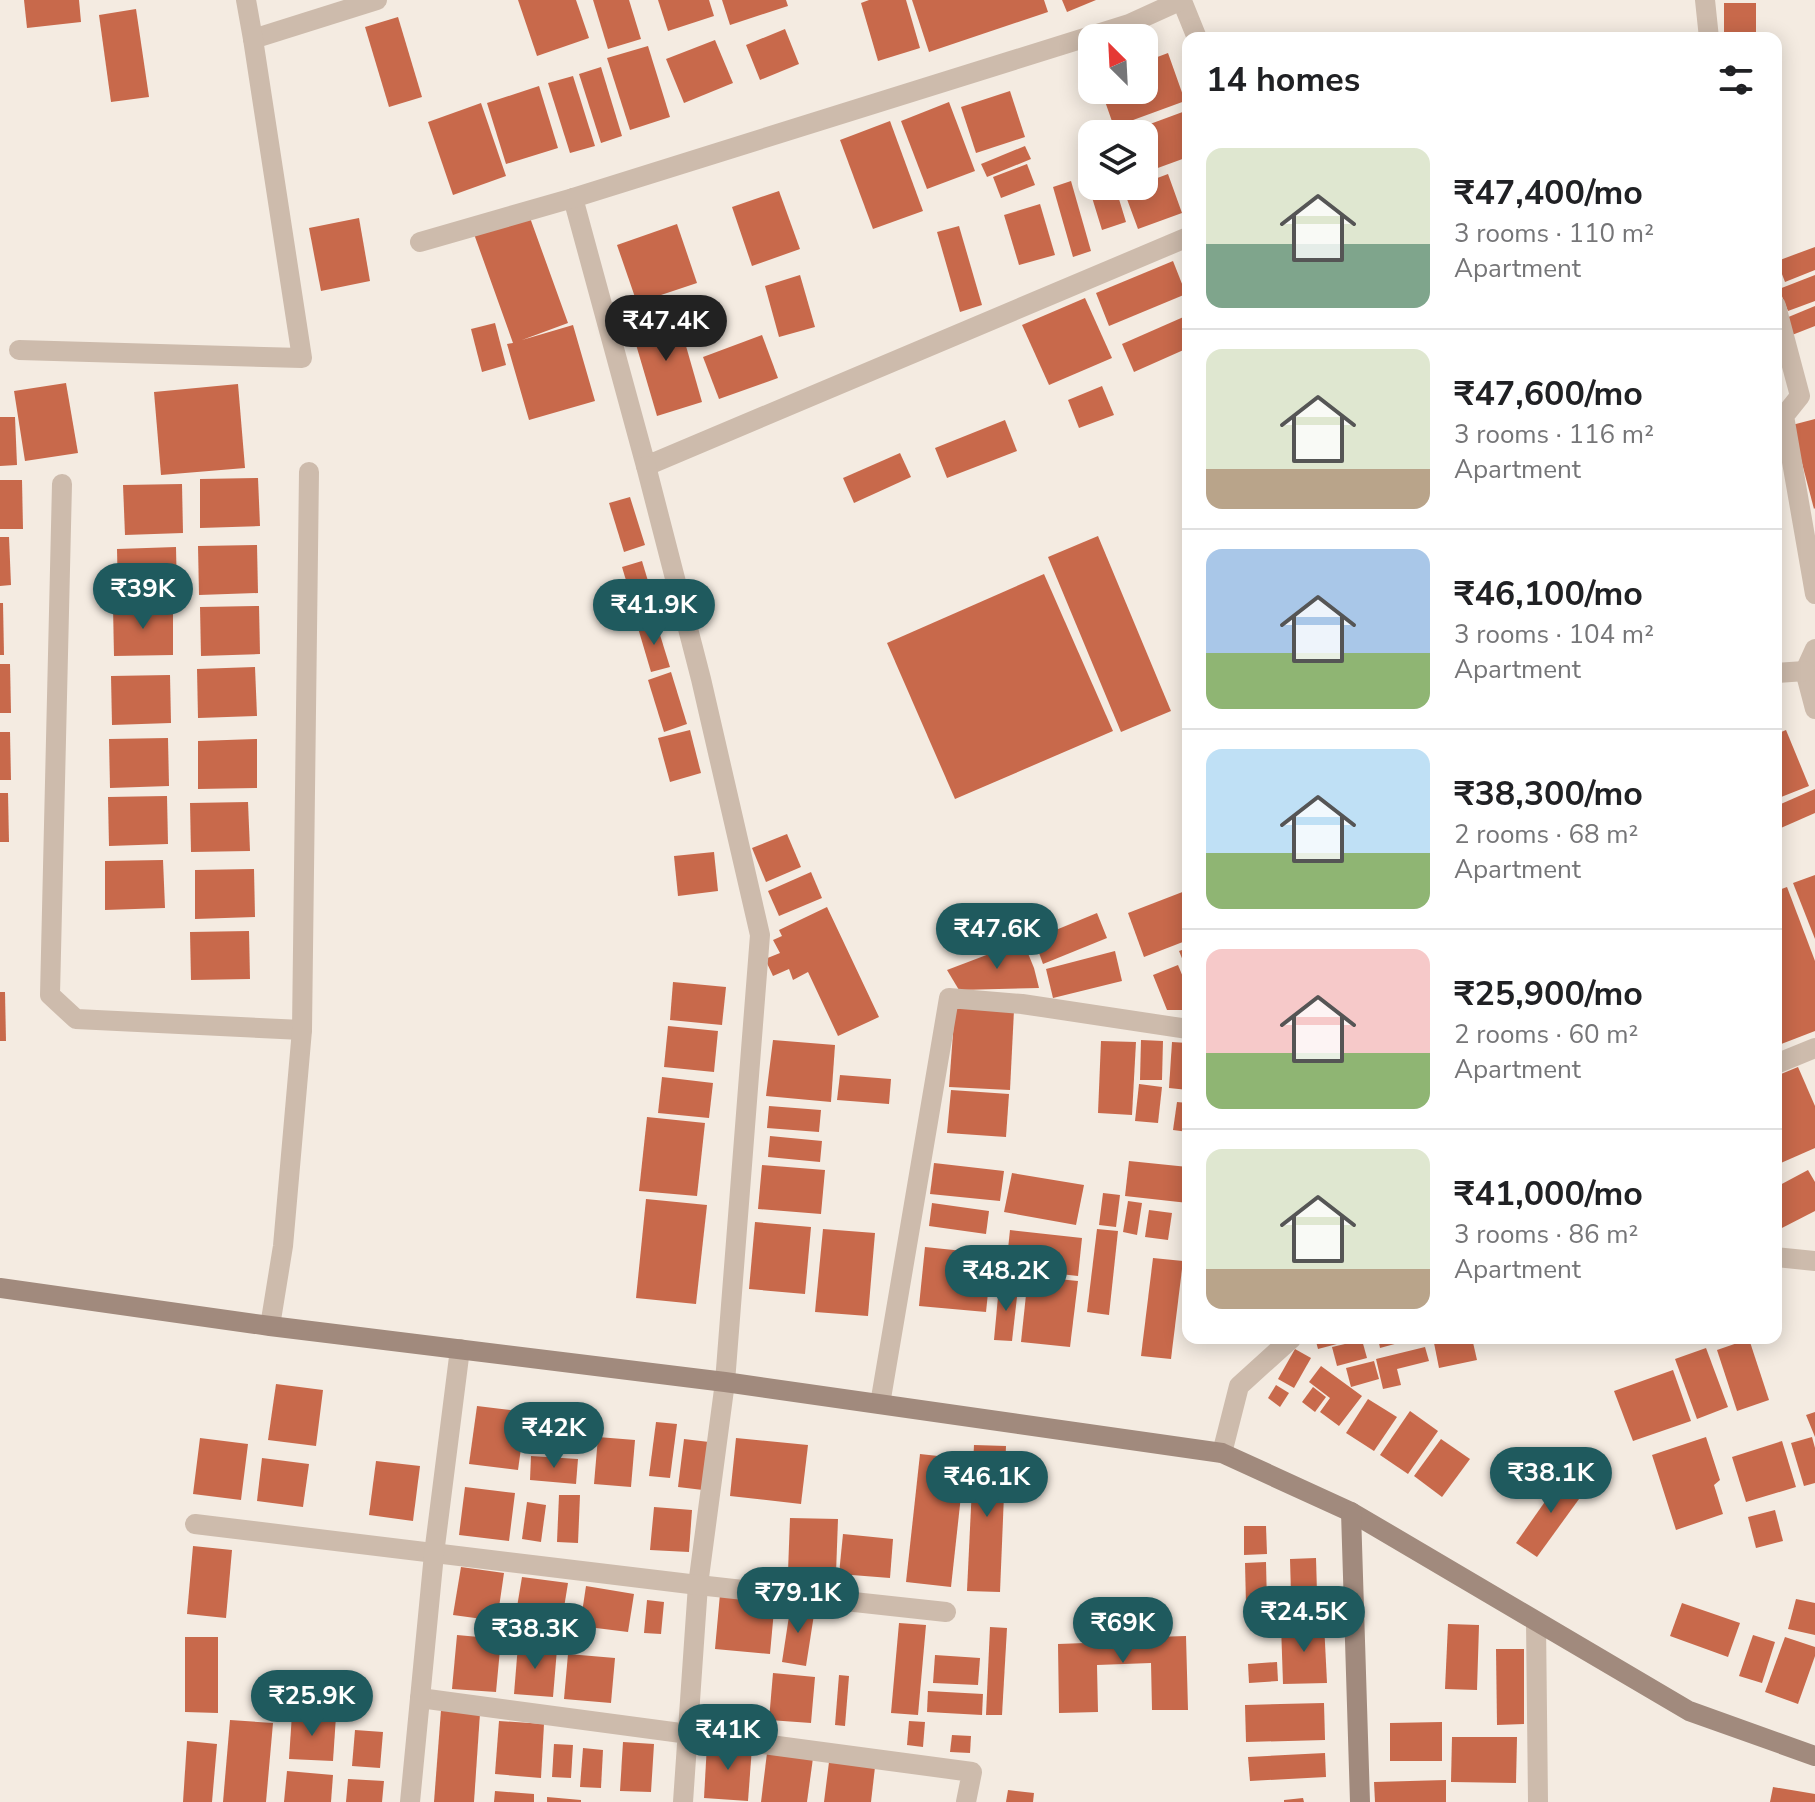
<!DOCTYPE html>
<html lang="en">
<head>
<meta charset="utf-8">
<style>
	:root { --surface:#fff; --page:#f6f6f6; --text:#202124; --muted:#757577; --line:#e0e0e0; --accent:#1f5a5e }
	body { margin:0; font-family:"Nunito Sans",sans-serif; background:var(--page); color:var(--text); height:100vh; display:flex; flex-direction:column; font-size:30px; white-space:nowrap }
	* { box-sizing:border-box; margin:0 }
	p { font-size:26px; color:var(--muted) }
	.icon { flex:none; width:44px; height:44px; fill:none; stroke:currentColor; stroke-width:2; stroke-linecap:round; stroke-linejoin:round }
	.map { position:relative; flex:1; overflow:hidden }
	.details { position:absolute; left:1182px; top:32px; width:600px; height:1312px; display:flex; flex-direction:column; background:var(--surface); border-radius:16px; box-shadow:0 4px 20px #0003 }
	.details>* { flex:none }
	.needle { width:52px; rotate:336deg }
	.buttons { position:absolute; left:1078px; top:24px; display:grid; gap:16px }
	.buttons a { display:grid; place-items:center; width:80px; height:80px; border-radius:16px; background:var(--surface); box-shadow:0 4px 20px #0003; font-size:40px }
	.price { position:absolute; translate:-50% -68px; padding:0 18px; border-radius:28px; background:var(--accent); color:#fff; font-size:26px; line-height:52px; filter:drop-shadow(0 2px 4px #0008) }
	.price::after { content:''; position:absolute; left:50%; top:48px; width:24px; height:18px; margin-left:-12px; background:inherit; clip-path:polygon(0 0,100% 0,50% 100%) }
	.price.selected { background:#222; color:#fff }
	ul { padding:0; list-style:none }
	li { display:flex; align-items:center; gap:24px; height:200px; padding:0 24px }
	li+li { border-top:2px solid var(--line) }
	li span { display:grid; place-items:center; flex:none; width:224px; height:160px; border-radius:16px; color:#555 }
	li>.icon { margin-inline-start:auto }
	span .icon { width:96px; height:96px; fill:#fffc; stroke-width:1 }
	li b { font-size:34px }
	h2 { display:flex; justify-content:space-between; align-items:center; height:96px; padding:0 24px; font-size:34px }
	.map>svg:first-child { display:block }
</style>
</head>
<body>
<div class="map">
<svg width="1815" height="1802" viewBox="0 0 1815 1802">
	<rect width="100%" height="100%" fill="#f4ebe1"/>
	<!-- building -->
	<g fill="#c8694b">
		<polygon points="24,0 79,0 81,22 27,28"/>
		<polygon points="518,0 576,0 589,38 537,56"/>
		<polygon points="593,0 629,0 641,39 608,49"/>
		<polygon points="658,0 709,0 714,16 668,31"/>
		<polygon points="722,0 786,0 788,6 730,25"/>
		<polygon points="869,0 906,0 920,48 878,61 861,3"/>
		<polygon points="912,0 1044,0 1048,12 929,52"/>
		<polygon points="1062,0 1096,0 1067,12"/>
		<rect x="1724" y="3" width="32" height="35"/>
		<polygon points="136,9 149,97 111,102 99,15"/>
		<polygon points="398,17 422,97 389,107 365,27"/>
		<polygon points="785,29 799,64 760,80 746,45"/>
		<polygon points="715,40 733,83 684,103 666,59"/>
		<polygon points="648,46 670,117 630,130 607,58"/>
		<polygon points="1168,53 1185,101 1114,127 1101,90 1144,90 1144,62"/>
		<polygon points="601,67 622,136 601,143 579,74"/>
		<polygon points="573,76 595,146 570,153 548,83"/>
		<polygon points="539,86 558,148 506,164 487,103"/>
		<polygon points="1010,91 1025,137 976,153 961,107"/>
		<polygon points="949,102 975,171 927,189 901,121"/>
		<polygon points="481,103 506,176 453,195 428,122"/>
		<polygon points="1188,110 1188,157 1144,173 1144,134 1123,134"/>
		<polygon points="890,121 923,211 873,229 840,140"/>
		<polygon points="1025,146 1031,159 987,177 981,164"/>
		<polygon points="1027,164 1035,185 1001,198 993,177"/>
		<polygon points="1168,174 1182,213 1138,229 1124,191 1136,186 1144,186 1144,183"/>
		<polygon points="1092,177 1092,186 1115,186 1126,222 1102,230 1086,178"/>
		<polygon points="1071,181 1091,251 1073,257 1053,187"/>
		<polygon points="779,191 800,249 752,266 732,207"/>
		<polygon points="1040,204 1055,255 1019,265 1004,215"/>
		<polygon points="529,215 568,323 522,340 573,325 595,401 529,420 507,344 513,343 474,234"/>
		<polygon points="359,218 370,281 321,291 309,228"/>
		<polygon points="677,224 697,283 637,303 617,245"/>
		<polygon points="959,226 982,305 960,312 937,232"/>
		<polygon points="1815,247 1815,270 1785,282 1777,261"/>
		<polygon points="1173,261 1186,294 1109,326 1096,293"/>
		<polygon points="800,275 815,327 779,337 765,286"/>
		<polygon points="1815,275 1815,301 1788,311 1779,289"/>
		<polygon points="1085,298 1112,358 1049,385 1022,325"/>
		<polygon points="1815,306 1815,326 1792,335 1786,318"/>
		<polygon points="676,311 702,402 657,416 630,324"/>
		<polygon points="1188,315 1188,348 1134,372 1122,344"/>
		<polygon points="495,323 506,365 482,372 471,329"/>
		<polygon points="762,335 778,378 719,399 703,357"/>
		<polygon points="66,383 78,453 25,461 14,391"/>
		<polygon points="238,384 245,468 161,475 154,392"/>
		<polygon points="1102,386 1114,415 1079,428 1068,400"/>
		<polygon points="0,417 15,417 17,465 0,466"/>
		<polygon points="1815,419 1815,508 1814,509 1792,425"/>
		<polygon points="1005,420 1017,451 947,478 935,448"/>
		<polygon points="900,453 911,477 854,503 843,478"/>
		<polygon points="258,478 260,526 200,528 200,479"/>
		<polygon points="0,480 22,480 23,529 0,529"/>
		<polygon points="182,484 183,533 125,535 123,485"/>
		<polygon points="630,497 645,545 624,552 609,503"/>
		<polygon points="1098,536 1171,711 1121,732 1048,557"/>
		<polygon points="0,537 9,537 11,585 0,586"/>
		<polygon points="257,545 258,593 199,595 198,546"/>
		<polygon points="176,547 177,596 118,597 117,549"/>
		<polygon points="642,561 657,611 637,617 622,567"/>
		<polygon points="1044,574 1113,731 955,799 887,643"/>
		<polygon points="0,603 3,603 4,655 0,655"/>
		<polygon points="173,606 173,655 114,656 113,607"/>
		<polygon points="259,606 260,654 201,656 200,607"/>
		<polygon points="656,622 670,667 651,672 638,628"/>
		<polygon points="0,664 10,664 11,713 0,713"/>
		<polygon points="255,667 257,716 198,718 197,669"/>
		<polygon points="671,672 687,724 664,732 648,680"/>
		<polygon points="170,675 171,723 112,725 111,676"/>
		<polygon points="690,730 701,773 670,782 658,738"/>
		<polygon points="1786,730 1809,786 1776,799 1776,734"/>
		<polygon points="0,732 10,732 11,780 0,780"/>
		<polygon points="168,738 169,786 110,788 109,739"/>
		<polygon points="257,739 257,788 198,789 198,741"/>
		<polygon points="1815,789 1815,813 1776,830 1776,806"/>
		<polygon points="0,793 8,793 9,842 0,842"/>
		<polygon points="167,796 168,844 109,846 108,797"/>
		<polygon points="248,802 250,851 191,852 190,803"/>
		<polygon points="787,834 801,867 766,882 752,848"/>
		<polygon points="714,852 718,891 678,896 674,856"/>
		<polygon points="163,860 165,908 105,910 105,861"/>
		<polygon points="254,869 255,917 195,919 195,870"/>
		<polygon points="811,872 822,898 779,916 768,891"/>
		<polygon points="1815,875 1815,939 1793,883"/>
		<polygon points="1787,887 1815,961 1815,1031 1776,1046 1776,891"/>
		<polygon points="1185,891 1188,900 1188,940 1144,957 1128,913"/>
		<polygon points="827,907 879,1017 838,1036 808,972 793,980 789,969 773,976 765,959 780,953 773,940 782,936 779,930"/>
		<polygon points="1097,913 1107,938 1043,964 1034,939"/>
		<polygon points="249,931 250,979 191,980 190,932"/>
		<polygon points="1023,941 1034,968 1039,988 959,990 947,970"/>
		<polygon points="1188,948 1188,973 1179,951"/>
		<polygon points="1115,951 1122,981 1053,998 1046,969"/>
		<polygon points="1178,965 1188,989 1188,1010 1167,1010 1153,975"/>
		<polygon points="673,982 726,987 722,1025 670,1020"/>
		<polygon points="0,992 5,992 6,1041 0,1041"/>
		<polygon points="955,1007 1014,1010 1010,1090 949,1087"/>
		<polygon points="668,1026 718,1031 714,1072 664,1067"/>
		<polygon points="773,1040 835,1045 831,1102 766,1096"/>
		<polygon points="1141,1040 1163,1041 1162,1080 1140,1080"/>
		<polygon points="1101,1041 1136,1042 1132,1115 1098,1113"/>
		<polygon points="1172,1042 1188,1043 1188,1090 1169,1088"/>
		<polygon points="1798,1067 1815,1106 1815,1148 1776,1165 1776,1076"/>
		<polygon points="840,1075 891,1079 889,1104 837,1100"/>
		<polygon points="662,1077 713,1083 709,1118 658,1113"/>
		<polygon points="1139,1084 1162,1087 1158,1123 1135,1121"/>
		<polygon points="951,1090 1009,1094 1006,1137 947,1133"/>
		<polygon points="1177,1102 1188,1103 1188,1132 1173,1130"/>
		<polygon points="769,1106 821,1110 819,1132 767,1128"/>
		<polygon points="647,1117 705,1123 697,1196 639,1191"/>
		<polygon points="770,1136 822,1141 820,1162 768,1157"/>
		<polygon points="1129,1161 1188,1167 1188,1203 1125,1196"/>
		<polygon points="934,1163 1004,1171 1000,1201 930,1194"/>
		<polygon points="762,1165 825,1170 821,1214 758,1209"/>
		<polygon points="1808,1170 1815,1182 1815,1211 1776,1231 1776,1187"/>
		<polygon points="1012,1173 1084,1185 1076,1225 1004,1212"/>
		<polygon points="1103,1193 1120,1195 1116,1227 1099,1225"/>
		<polygon points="646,1199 707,1205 696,1304 636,1298"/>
		<polygon points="1128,1201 1142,1203 1137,1235 1123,1232"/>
		<polygon points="932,1203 989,1211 986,1234 929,1226"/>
		<polygon points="1149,1210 1172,1213 1168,1240 1145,1237"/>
		<polygon points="755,1222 811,1227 805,1294 749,1289"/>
		<polygon points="823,1229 875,1233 868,1316 815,1312"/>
		<polygon points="1097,1229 1118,1231 1109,1315 1087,1312"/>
		<polygon points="1010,1230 1082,1238 1078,1276 1006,1268"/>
		<polygon points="925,1247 992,1254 986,1312 919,1306"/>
		<polygon points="1153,1258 1183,1261 1171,1359 1141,1356"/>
		<polygon points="1028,1276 1078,1281 1070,1347 1021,1342"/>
		<polygon points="999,1286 1018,1288 1012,1341 994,1340"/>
		<polygon points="1315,1338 1356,1338 1356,1339 1318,1349"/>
		<polygon points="1378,1338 1413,1338 1413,1339 1380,1348"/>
		<polygon points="1433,1338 1472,1338 1477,1360 1439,1368"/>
		<polygon points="1749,1339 1769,1400 1737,1411 1717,1350"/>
		<polygon points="1362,1340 1367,1358 1337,1366 1332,1347"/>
		<polygon points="1425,1347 1429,1361 1397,1369 1401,1385 1383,1389 1376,1359"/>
		<polygon points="1706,1348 1728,1407 1697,1419 1675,1359"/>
		<polygon points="1295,1349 1311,1358 1294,1388 1278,1379"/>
		<polygon points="1374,1361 1379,1379 1351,1387 1346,1368"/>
		<polygon points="1321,1366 1362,1396 1339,1426 1320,1412 1330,1398 1309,1382"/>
		<polygon points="1673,1370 1691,1421 1633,1441 1614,1391"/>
		<polygon points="276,1384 323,1390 316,1446 268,1440"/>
		<polygon points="1276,1385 1289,1393 1280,1407 1268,1398"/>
		<polygon points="1313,1387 1326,1397 1315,1412 1302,1402"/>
		<polygon points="1368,1399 1397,1417 1374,1451 1346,1433"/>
		<polygon points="477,1406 526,1412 518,1470 469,1464"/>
		<polygon points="1410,1411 1438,1431 1408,1474 1380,1455"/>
		<polygon points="547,1412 577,1415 572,1449 543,1445"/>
		<polygon points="1815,1412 1815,1437 1806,1415"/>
		<polygon points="656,1422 677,1424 670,1478 649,1476"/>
		<polygon points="598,1437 635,1440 631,1487 594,1484"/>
		<polygon points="1706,1437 1720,1480 1714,1485 1723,1514 1676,1530 1652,1455"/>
		<polygon points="1812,1437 1815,1448 1815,1483 1804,1486 1791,1443"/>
		<polygon points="200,1438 248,1444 241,1500 193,1494"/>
		<polygon points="736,1438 808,1445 801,1504 730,1496"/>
		<polygon points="684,1439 709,1442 703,1490 678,1487"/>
		<polygon points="1441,1439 1470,1459 1442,1497 1414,1476"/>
		<polygon points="1782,1441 1796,1487 1746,1502 1732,1457"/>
		<polygon points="974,1445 1006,1446 1000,1592 967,1591"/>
		<polygon points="920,1454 965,1459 951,1587 906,1582"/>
		<polygon points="531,1456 578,1459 576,1484 530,1480"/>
		<polygon points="262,1458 309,1464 303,1507 257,1501"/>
		<polygon points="376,1461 420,1466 413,1521 369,1515"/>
		<polygon points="1565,1473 1587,1488 1537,1557 1516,1543"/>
		<polygon points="465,1487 515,1493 509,1541 459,1535"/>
		<polygon points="559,1495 580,1495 578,1543 557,1542"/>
		<polygon points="527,1502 546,1505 541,1542 522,1539"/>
		<polygon points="654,1507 692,1510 689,1552 650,1550"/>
		<polygon points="1775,1510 1783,1541 1756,1548 1748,1517"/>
		<polygon points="790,1518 838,1519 836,1574 788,1572"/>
		<polygon points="1244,1526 1266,1526 1267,1554 1244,1555"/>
		<polygon points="843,1534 893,1539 890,1578 839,1574"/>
		<polygon points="193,1546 232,1550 226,1618 187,1614"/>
		<polygon points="1316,1558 1317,1593 1291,1594 1290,1559"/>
		<polygon points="1266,1562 1267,1605 1246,1605 1245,1563"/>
		<polygon points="461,1567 504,1573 497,1621 453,1615"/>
		<polygon points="522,1577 568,1583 561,1626 515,1619"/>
		<polygon points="586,1586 634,1594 628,1632 580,1626"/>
		<polygon points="720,1594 775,1599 770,1654 715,1649"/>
		<polygon points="1796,1599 1815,1603 1815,1635 1788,1629"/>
		<polygon points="647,1600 664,1602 661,1634 644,1633"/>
		<polygon points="791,1603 815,1608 806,1666 782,1662"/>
		<polygon points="1682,1603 1740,1623 1728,1657 1670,1636"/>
		<polygon points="1154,1622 1154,1637 1186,1636 1188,1710 1152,1710 1151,1663 1097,1665 1098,1712 1059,1713 1058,1644 1085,1643 1085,1624"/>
		<polygon points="899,1623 926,1625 918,1715 891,1713"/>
		<polygon points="1324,1623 1327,1683 1283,1684 1281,1625"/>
		<polygon points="1448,1624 1479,1625 1477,1690 1445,1689"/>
		<polygon points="990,1627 1007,1628 1002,1715 986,1715"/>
		<polygon points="457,1635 501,1639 496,1692 452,1689"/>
		<polygon points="1753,1635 1775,1642 1762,1683 1739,1676"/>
		<polygon points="185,1637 218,1637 218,1713 185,1712"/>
		<polygon points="1785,1637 1815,1647 1815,1656 1798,1704 1765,1692"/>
		<polygon points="518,1645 557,1649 553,1697 514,1694"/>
		<polygon points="1496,1649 1524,1649 1524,1724 1497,1725"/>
		<polygon points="568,1654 615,1658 611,1703 564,1699"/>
		<polygon points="935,1655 980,1658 978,1685 933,1683"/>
		<polygon points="1277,1662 1278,1681 1249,1683 1248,1664"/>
		<polygon points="773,1673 815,1677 811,1723 769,1720"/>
		<polygon points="839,1675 849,1676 845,1726 835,1725"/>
		<polygon points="928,1691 983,1694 982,1715 927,1712"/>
		<polygon points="1324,1703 1325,1740 1246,1742 1245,1705"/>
		<polygon points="441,1710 480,1713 474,1802 434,1802"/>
		<polygon points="292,1714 336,1716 333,1761 289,1759"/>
		<polygon points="230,1720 273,1723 266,1802 223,1802"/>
		<polygon points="499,1721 544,1724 541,1778 495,1774"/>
		<polygon points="909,1721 925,1722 923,1747 907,1745"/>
		<polygon points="1442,1722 1442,1761 1390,1761 1390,1723"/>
		<polygon points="355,1730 383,1732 380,1768 352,1766"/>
		<polygon points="952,1735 971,1736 970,1753 950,1752"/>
		<polygon points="1452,1737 1517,1737 1516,1783 1451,1782"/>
		<polygon points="187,1741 217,1744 212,1802 183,1802"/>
		<polygon points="623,1742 654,1744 651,1792 620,1791"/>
		<polygon points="554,1744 573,1745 571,1778 552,1777"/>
		<polygon points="707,1744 752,1747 748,1801 704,1798"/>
		<polygon points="583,1748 603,1750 601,1788 580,1787"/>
		<polygon points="767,1753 813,1758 807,1802 761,1802"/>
		<polygon points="1325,1753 1326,1777 1250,1781 1248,1757"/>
		<polygon points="829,1762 875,1767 871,1802 824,1802"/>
		<polygon points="287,1771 333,1775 331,1802 284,1802"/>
		<polygon points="348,1779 384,1781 382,1802 346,1802"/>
		<polygon points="1446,1780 1446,1802 1375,1802 1374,1782"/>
		<polygon points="1773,1787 1815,1794 1815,1802 1770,1802"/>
		<polygon points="1008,1790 1034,1793 1033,1802 1006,1802"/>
		<polygon points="495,1791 534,1794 534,1802 494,1802"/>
		<polygon points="547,1797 581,1800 581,1802 547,1802"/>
		<polygon points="1303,1798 1304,1802 1284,1802 1284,1800"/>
	</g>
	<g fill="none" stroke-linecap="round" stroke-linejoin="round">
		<!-- street -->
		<g stroke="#cdbbac" stroke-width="20">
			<polyline points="1705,0 1709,38"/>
			<polyline points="1182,1 1197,38"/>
			<polyline points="253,39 377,0"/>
			<polyline points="573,198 646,466 1188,237"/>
			<polyline points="420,242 573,198 1129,24 1182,0"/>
			<polyline points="1776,306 1800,396 1784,416 1815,594"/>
			<polyline points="19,350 302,358 253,39 246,0"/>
			<polyline points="646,466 701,679 760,935 725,1382 698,1585 683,1802"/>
			<polyline points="62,484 50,995 76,1019 302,1030"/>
			<polyline points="1815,649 1805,671 1815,709"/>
			<polyline points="1776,673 1805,671"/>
			<polyline points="1776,1064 1815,1048"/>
			<polyline points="1776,1257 1815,1261"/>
			<polyline points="270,1326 283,1246 302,1030 309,472"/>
			<polyline points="880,1404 949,998 1022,1004 1188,1029"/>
			<polyline points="1222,1453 1239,1386 1292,1338"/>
			<polyline points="195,1524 698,1585 946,1612"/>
			<polyline points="1536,1622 1538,1802"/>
			<polyline points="420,1698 972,1772 966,1802"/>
			<polyline points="410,1802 434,1554 460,1349"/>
		</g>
		<!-- secondary -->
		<g stroke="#a18a7d" stroke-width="20">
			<polyline points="0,1288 270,1326 725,1382 1222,1453 1351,1512 1689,1711 1815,1756"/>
			<polyline points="1351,1512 1360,1802"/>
		</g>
	</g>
</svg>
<div class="buttons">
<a><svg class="needle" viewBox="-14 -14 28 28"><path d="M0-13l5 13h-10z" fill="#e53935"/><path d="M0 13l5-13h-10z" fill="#757577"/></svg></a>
<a><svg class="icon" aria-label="layers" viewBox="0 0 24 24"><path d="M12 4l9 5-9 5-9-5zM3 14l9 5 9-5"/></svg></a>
</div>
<b class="price selected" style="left:666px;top:363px">₹47.4K</b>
<b class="price" style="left:143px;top:631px">₹39K</b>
<b class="price" style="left:654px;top:647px">₹41.9K</b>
<b class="price" style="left:997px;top:971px">₹47.6K</b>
<b class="price" style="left:1006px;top:1313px">₹48.2K</b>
<b class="price" style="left:554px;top:1470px">₹42K</b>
<b class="price" style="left:1551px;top:1515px">₹38.1K</b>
<b class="price" style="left:987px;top:1519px">₹46.1K</b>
<b class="price" style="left:798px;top:1635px">₹79.1K</b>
<b class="price" style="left:1304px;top:1654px">₹24.5K</b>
<b class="price" style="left:1123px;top:1665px">₹69K</b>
<b class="price" style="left:535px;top:1671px">₹38.3K</b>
<b class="price" style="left:312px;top:1738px">₹25.9K</b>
<b class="price" style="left:728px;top:1772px">₹41K</b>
<section class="details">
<h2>14 homes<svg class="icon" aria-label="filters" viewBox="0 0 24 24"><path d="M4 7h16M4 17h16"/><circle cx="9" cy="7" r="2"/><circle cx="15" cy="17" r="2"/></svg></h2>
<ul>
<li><span style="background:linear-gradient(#dfe7d0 60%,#7fa58c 0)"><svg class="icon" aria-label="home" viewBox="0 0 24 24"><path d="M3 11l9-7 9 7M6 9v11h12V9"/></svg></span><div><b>₹47,400/mo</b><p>3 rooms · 110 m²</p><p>Apartment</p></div></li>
<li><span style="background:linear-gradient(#dfe7d0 75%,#b9a48a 0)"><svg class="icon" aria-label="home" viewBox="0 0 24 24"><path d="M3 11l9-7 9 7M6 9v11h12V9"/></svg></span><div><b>₹47,600/mo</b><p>3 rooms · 116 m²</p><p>Apartment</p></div></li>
<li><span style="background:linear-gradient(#a9c7e8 65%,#8fb573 0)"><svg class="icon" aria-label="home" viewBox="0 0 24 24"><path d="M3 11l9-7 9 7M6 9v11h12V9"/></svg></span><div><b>₹46,100/mo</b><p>3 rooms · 104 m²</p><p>Apartment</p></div></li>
<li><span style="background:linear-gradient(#bfe0f5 65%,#8fb573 0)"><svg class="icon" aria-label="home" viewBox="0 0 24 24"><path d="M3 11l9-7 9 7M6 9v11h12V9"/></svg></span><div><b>₹38,300/mo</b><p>2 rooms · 68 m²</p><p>Apartment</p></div></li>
<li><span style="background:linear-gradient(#f6c9c9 65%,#8fb573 0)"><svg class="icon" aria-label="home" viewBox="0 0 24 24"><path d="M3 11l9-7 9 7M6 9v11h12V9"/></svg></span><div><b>₹25,900/mo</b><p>2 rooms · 60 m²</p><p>Apartment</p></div></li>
<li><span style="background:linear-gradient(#dfe7d0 75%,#b9a48a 0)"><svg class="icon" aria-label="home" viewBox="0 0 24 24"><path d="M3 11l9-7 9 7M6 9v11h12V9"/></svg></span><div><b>₹41,000/mo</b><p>3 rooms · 86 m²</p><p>Apartment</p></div></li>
</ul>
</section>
</div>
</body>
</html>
